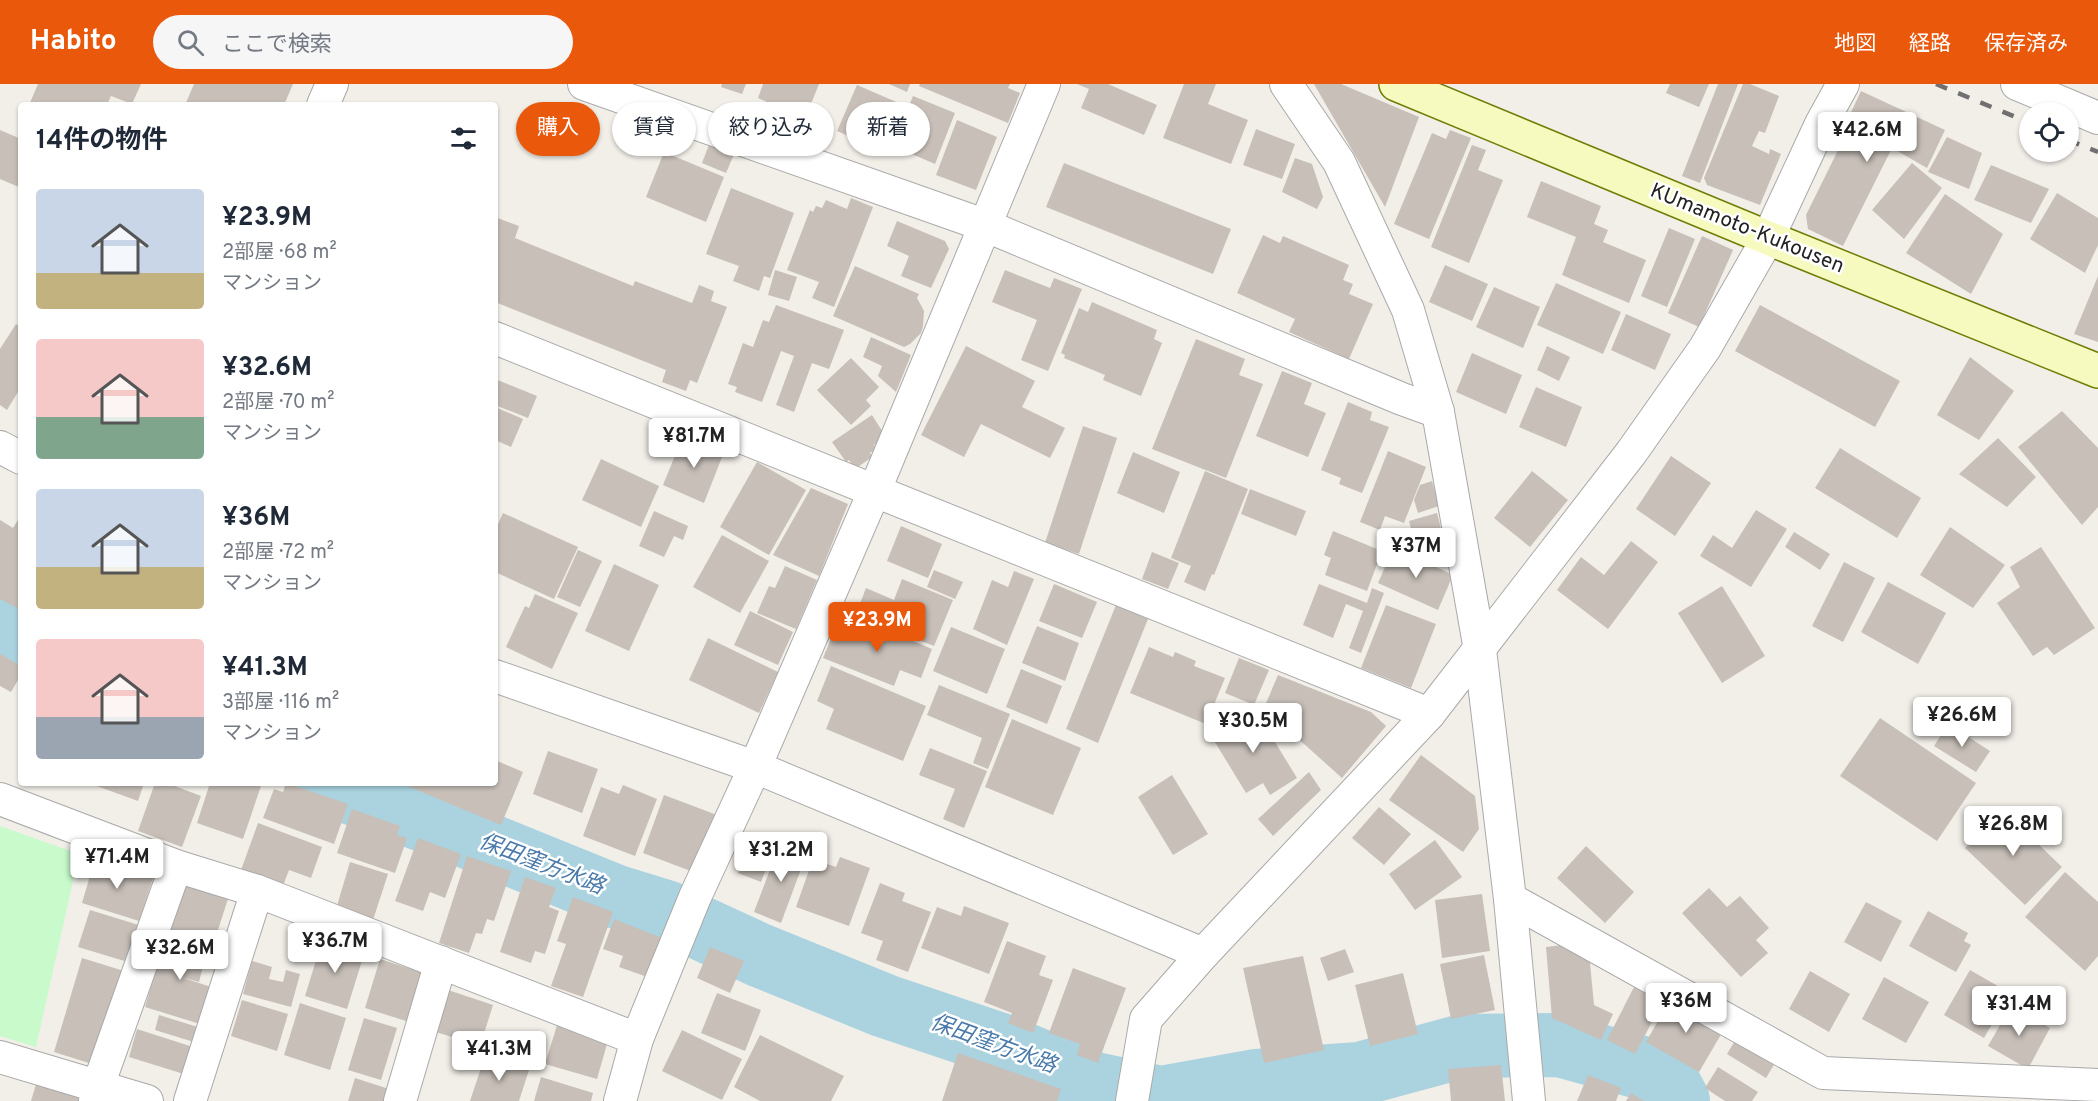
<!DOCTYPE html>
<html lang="ja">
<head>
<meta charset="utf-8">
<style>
	:root { --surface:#fff; --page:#f6f6f7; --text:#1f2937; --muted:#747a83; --accent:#ea580c }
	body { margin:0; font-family:Overpass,"Noto Sans JP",sans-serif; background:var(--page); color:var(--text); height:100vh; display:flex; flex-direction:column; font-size:22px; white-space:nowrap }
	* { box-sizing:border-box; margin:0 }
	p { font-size:20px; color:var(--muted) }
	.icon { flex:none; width:33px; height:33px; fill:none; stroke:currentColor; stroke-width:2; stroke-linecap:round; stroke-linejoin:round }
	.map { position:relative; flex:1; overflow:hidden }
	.details { position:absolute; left:18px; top:18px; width:480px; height:684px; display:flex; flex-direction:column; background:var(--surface); border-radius:6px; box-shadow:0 2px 4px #0004 }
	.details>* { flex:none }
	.hud { position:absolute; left:516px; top:18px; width:570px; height:54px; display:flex; gap:12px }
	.buttons { position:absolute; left:2019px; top:18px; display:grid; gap:12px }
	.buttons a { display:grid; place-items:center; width:60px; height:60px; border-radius:50%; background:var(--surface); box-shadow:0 2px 4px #0004; font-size:30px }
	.price { position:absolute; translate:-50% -51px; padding:0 14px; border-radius:6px; background:#fff; color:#222; font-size:20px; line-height:39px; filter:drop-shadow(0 2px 3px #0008) }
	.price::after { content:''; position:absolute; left:50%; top:36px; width:18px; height:14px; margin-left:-9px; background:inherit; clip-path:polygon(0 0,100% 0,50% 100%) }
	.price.on { background:var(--accent); color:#fff }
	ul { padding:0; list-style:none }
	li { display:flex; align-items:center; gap:18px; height:150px; padding:0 18px }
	li span { display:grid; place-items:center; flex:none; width:168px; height:120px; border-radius:6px; color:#555 }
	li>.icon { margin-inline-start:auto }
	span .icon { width:72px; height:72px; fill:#fffc; stroke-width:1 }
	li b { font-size:26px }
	h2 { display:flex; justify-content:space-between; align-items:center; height:72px; padding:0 18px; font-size:26px }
	.tag { padding:0 21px; border-radius:27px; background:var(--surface); box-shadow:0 2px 4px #0004; font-size:21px; line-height:54px }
	.tag.on { background:var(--accent); color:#fff }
	header { display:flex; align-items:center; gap:36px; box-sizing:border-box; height:84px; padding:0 30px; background:var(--accent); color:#fff }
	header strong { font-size:28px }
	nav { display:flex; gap:33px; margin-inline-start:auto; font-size:21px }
	.search { width:420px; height:54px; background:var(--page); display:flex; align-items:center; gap:15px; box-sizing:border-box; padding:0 21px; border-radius:33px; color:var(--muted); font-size:22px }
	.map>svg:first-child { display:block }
</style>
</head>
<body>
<header>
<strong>Habito</strong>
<div class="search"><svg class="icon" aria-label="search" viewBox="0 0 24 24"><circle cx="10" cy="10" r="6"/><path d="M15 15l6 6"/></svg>ここで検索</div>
<nav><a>地図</a><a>経路</a><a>保存済み</a></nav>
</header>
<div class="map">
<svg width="2098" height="1017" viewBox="0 0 2098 1017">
	<rect width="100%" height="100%" fill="#f2efe9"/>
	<!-- park -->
	<polygon fill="#c8facc" points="0,742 79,770 36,963 0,952"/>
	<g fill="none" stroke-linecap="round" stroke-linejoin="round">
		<!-- river -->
		<g stroke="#aad3df" stroke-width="64">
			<polyline points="0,544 21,556"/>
			<polyline points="326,699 466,752 614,812 666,828 759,871 885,922 1001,961 1095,1000 1161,1014 1256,997 1360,990 1463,962 1559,961 1650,986 1671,1004 1678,1017"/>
		</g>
	</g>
	<!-- building -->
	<g fill="#c7bfb8">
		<polygon points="38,0 141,0 132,20 111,12 107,21 29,21"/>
		<polygon points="194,0 293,0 284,21 185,21"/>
		<polygon points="722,0 746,0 742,10 721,3"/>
		<polygon points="763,0 819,0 805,35 758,14"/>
		<polygon points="889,0 910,0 907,8"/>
		<polygon points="920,0 1010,0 1008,4 1020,9 1008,39 919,2"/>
		<polygon points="1077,0 1108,0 1157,21 1144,51 1081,24 1089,5"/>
		<polygon points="1184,0 1216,0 1208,20 1248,36 1231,80 1163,54"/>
		<polygon points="1314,0 1341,0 1419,33 1385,123"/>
		<polygon points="1670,0 1709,0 1699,23 1666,9"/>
		<polygon points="1718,0 1738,0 1700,99 1682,92"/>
		<polygon points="1743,0 1750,0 1779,12 1765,49 1759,47 1752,62 1769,70 1770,65 1781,70 1760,121 1707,101 1704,94"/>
		<polygon points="857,1 901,20 880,66 837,47"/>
		<polygon points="1861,7 1945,46 1927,84 1892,64 1843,162 1808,145 1806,131 1850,42 1868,49 1847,37"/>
		<polygon points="913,12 955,29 935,80 893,62"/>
		<polygon points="957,36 997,53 976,106 936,91"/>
		<polygon points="1256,45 1295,60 1282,95 1243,81"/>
		<polygon points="0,46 21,55 21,104 0,95"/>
		<polygon points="1450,46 1471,54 1429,155 1394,140 1432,49 1446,55"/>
		<polygon points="1947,53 1982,69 1969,105 1928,88"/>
		<polygon points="710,58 735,68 726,89 702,79"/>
		<polygon points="1472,61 1486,66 1478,86 1503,96 1469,179 1431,163"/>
		<polygon points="664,68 724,93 706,138 646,113"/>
		<polygon points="1295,74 1312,80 1323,113 1317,125 1282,108"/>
		<polygon points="1064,79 1231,145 1213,190 1046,123"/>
		<polygon points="1912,79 1942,104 1904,155 1872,126"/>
		<polygon points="1991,81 2049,105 2031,139 1974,116"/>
		<polygon points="1541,97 1601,122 1594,140 1608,146 1603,158 1646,176 1629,219 1562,191 1576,153 1527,133"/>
		<polygon points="731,104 794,129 770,194 764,192 759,207 733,197 739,182 706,170"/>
		<polygon points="2057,109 2098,134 2098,161 2085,189 2030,155"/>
		<polygon points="1945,110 2003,150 1971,210 1906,169"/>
		<polygon points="851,114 873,123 834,223 812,214 819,198 787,186 810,126 813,128 816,122 822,124 826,116 847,125"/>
		<polygon points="495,133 519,142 515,154 633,202 635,197 692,219 699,201 714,207 711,217 727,223 697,299 690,296 686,307 662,298 666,286 495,218"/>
		<polygon points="897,137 945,157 949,165 931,204 901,192 909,172 887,162"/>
		<polygon points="1669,144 1695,155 1667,223 1641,212"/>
		<polygon points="1263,151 1280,159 1283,152 1349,181 1343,196 1353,200 1349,210 1373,220 1349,275 1289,248 1295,235 1237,209"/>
		<polygon points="1702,152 1733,166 1699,243 1668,229"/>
		<polygon points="1445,181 1488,200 1472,237 1429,218"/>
		<polygon points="855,182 919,210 917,214 924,227 923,242 921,249 910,260 904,263 833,232"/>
		<polygon points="775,186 797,193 789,217 768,211"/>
		<polygon points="1005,186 1050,204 1054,194 1082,205 1048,287 1021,276 1037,236 992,218"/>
		<polygon points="2098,192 2098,258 2074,250"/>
		<polygon points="1556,199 1621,228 1603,270 1537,241"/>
		<polygon points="1494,203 1540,223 1523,264 1476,243"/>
		<polygon points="1092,218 1157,246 1154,255 1162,259 1141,312 1103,296 1105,291 1064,274 1065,271 1061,269 1079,224 1088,228"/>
		<polygon points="776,221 844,246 829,285 812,279 794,328 776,321 794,272 781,267 762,318 735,308 737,303 728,300 743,259 753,263 763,236 769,238"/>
		<polygon points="1760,221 1900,297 1875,343 1735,267"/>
		<polygon points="1626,230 1671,250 1655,286 1611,266"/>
		<polygon points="16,240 21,243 21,303 7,326 0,321 0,265"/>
		<polygon points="871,253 911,271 896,308 878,292 882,282 863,273"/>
		<polygon points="1196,255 1245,275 1239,291 1263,300 1226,394 1152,365"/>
		<polygon points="966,262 1035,297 1022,323 1065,344 1050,374 981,340 964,373 921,351"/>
		<polygon points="1547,262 1570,273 1559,297 1537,286"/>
		<polygon points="1472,269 1522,291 1506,330 1456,308"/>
		<polygon points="1970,273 2014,307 1979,356 1937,331"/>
		<polygon points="851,274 879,303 866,316 871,322 851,341 817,306"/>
		<polygon points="1282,287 1312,299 1304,320 1326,329 1308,373 1256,352"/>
		<polygon points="495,295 537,312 528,334 495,321"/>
		<polygon points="1536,303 1582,323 1566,363 1519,343"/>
		<polygon points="1348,318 1372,328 1370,336 1389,343 1362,409 1339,400 1341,394 1321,386"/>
		<polygon points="495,323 523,335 511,363 495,356"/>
		<polygon points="2062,327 2098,364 2098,423 2082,441 2018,363"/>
		<polygon points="872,331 884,350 883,356 874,361 876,365 870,369 872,373 855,385 849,376 846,378 832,358"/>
		<polygon points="1083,342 1117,354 1079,470 1045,459"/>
		<polygon points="683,352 724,368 704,419 663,401"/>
		<polygon points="1998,354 2036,393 2007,423 1959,390"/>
		<polygon points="1840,364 1921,414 1897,454 1815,404"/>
		<polygon points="1388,367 1426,383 1404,439 1385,432 1380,446 1360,438"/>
		<polygon points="1133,368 1180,388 1164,429 1117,409"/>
		<polygon points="1671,372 1711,399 1675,452 1636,425"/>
		<polygon points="601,375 659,402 641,443 582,416"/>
		<polygon points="757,378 806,406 769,471 720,443"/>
		<polygon points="1205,387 1248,405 1214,491 1212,490 1205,507 1184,498 1191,482 1171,474"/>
		<polygon points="1532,387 1568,416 1530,463 1494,434"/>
		<polygon points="1432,397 1439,422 1418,429 1414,416 1420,401"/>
		<polygon points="811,404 848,420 819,492 773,471"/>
		<polygon points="1250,405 1306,427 1296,452 1241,430"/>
		<polygon points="1756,426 1787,445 1751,503 1700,472 1713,451 1732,464"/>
		<polygon points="654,427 688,442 683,456 674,452 664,473 639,462"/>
		<polygon points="503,429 578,463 554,515 495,488 495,447"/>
		<polygon points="1437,429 1448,471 1434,476 1417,468 1409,437"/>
		<polygon points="21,431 21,526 0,515 0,436 13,444"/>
		<polygon points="901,442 942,460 928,494 887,477"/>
		<polygon points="1950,443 2005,481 1973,524 1920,491"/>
		<polygon points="1333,447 1382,467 1367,507 1325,491 1331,474 1324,471"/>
		<polygon points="1794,448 1830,470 1820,486 1785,463"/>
		<polygon points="722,451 769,477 740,529 693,503"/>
		<polygon points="1631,457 1658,478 1608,545 1557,506 1581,473 1604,491"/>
		<polygon points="1394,463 1453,491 1438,526 1378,499"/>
		<polygon points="2041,463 2095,544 2054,571 2047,563 2033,572 1997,519 2020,503 2010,483"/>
		<polygon points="578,466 602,477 580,523 557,513"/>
		<polygon points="1152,468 1179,479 1168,505 1142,495"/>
		<polygon points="1844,478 1875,494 1843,558 1812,542"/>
		<polygon points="614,480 659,501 629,567 585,547"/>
		<polygon points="785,482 817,496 796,545 757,529 769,502 775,504"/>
		<polygon points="934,486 963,498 955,515 927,503"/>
		<polygon points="1014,487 1034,495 1007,561 973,545 992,496 1008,503"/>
		<polygon points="902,495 953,516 934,562 856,530 866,504 894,516"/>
		<polygon points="1888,498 1946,529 1918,580 1861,548"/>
		<polygon points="1054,500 1097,518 1082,554 1039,537"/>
		<polygon points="1319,500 1367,519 1372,504 1384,509 1361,569 1349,564 1363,527 1346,520 1333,554 1303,541"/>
		<polygon points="1722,502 1765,572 1722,599 1678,529"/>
		<polygon points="535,510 578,529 552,585 506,563 525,522 529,524"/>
		<polygon points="1116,521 1148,535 1098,659 1066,645"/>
		<polygon points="1386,521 1436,540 1411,604 1361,584"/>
		<polygon points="750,527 793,548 778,581 734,561"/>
		<polygon points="857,534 932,565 921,594 900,586 894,602 823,574 835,545 850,551"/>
		<polygon points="1037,542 1079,559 1065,597 1022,579"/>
		<polygon points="951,543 1005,565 987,610 933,587"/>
		<polygon points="708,554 778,588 759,629 689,596"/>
		<polygon points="1149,563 1173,573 1175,568 1196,577 1194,582 1225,594 1206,640 1130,609"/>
		<polygon points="0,570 21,582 21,591 11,608 0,602"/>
		<polygon points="1239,574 1269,586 1254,621 1225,609"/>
		<polygon points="831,582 926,622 903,677 826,645 834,625 817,617"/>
		<polygon points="1021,585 1062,602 1047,640 1006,623"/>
		<polygon points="1278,591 1371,628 1386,642 1342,694 1264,624"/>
		<polygon points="939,601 1010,630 988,685 973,679 982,654 927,631"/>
		<polygon points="1254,624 1297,694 1270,711 1263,699 1246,709 1210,650"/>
		<polygon points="1880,634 1976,699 1937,757 1840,692"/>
		<polygon points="1012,635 1081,664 1053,731 985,703"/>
		<polygon points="1948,640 1990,667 1976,688 1934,662"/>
		<polygon points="930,664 987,687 964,744 943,735 955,705 919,691"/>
		<polygon points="548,667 598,685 582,729 533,710"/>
		<polygon points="1421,671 1475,712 1479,745 1463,768 1389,716"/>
		<polygon points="495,676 523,688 501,741 400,699 495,699"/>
		<polygon points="1309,688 1321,706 1273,752 1258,735"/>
		<polygon points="1172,691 1208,750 1173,771 1138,713"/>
		<polygon points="95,699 144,699 138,717 94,701"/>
		<polygon points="155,699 167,699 201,712 182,763 138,747"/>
		<polygon points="210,699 262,699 243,755 197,739"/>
		<polygon points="286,699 348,720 334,760 263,734 274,705 283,708"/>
		<polygon points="623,701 657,715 635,772 583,752 601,703 619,710"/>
		<polygon points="664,711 717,731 696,789 643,769"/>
		<polygon points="1379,723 1411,750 1384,781 1352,754"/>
		<polygon points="352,725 400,742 397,751 407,754 395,789 337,769"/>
		<polygon points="2002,725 2062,783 2025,821 1965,764"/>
		<polygon points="258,739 322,763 311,794 289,786 283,802 241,786"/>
		<polygon points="752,750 776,759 761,798 738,789"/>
		<polygon points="418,754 461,770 445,814 430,808 423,827 395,817"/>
		<polygon points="1435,756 1462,793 1415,826 1389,790"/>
		<polygon points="780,759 807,769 781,839 754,828"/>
		<polygon points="1586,762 1634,808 1605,839 1557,794"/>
		<polygon points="467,772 511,787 494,837 487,835 482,850 476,849 469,869 439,859"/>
		<polygon points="840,773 870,784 849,842 796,823 813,775 836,783"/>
		<polygon points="95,775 153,794 139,837 82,819"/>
		<polygon points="350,778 388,790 373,836 336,825"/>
		<polygon points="2065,788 2098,818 2098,872 2085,887 2025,833"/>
		<polygon points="525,793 556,804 549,823 559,827 545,870 535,867 531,879 500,868"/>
		<polygon points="880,799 905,809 902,817 931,828 908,888 876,876 883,857 861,849"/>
		<polygon points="184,800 228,815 213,861 169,847"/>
		<polygon points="1709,804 1727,823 1740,812 1769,844 1756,856 1768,869 1741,893 1682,829"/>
		<polygon points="1482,810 1490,867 1442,874 1435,816"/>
		<polygon points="573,813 613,828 583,913 551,902 566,860 557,857"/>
		<polygon points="1866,818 1902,837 1881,878 1844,858"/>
		<polygon points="964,822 1009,839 989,890 921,864 937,823 961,832"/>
		<polygon points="90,826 142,842 131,879 78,863"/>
		<polygon points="1928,827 1968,849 1964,857 1971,861 1956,888 1909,862"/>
		<polygon points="614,835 667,856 653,895 619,883 623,872 603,865"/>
		<polygon points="166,851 208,863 199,898 178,892 211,903 200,940 145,923"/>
		<polygon points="323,854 365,867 347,925 305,912"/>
		<polygon points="1007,857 1046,872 1039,891 1053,896 1033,949 1008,939 1012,929 984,918"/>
		<polygon points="1588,858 1594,921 1613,930 1601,956 1552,934 1546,863"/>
		<polygon points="710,863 744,877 730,909 697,894"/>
		<polygon points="1345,865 1354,888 1328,897 1320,874"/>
		<polygon points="1484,871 1495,926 1451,935 1440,880"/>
		<polygon points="1303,872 1324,966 1264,979 1243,884"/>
		<polygon points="82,874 124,887 95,981 54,968"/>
		<polygon points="380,875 424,889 409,938 365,924"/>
		<polygon points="252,877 272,883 269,895 283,898 286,886 300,890 291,923 243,910"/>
		<polygon points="1073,884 1126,904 1098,979 1077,971 1080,960 1049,949"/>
		<polygon points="1970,886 2010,909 1984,954 1944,931"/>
		<polygon points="1810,887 1850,910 1829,948 1789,925"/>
		<polygon points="1403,889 1418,950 1370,962 1355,901"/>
		<polygon points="1884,893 1929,918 1906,959 1862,935"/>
		<polygon points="1634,903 1663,917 1635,970 1607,956"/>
		<polygon points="445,905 493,921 480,962 433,947"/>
		<polygon points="717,909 761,926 745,967 701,949"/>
		<polygon points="1673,911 1726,942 1699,988 1646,958"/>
		<polygon points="242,916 288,930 277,967 231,952"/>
		<polygon points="300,919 346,934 330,986 284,971"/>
		<polygon points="2011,922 2050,944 2028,985 1988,962"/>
		<polygon points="159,931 201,944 197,959 155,946"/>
		<polygon points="364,934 397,944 381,996 348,986"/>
		<polygon points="558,938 609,953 597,995 545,980"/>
		<polygon points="137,945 196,964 187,991 129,973"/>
		<polygon points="682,946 742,975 722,1016 662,987"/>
		<polygon points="1739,950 1778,974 1766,994 1727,970"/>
		<polygon points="760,951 844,992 831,1017 760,1017 734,1003"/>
		<polygon points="958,969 1061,1005 1057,1017 942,1017"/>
		<polygon points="485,972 529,986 519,1017 470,1017"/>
		<polygon points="1501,981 1505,1017 1451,1017 1448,985"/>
		<polygon points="1718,983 1758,1008 1752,1017 1725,1017 1705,1004"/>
		<polygon points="1588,991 1621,1004 1616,1017 1577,1017"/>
		<polygon points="541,993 593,1009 591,1017 534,1017"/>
		<polygon points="355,994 392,1006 388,1017 348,1017"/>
		<polygon points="37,997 90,1012 89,1017 31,1017"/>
		<polygon points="1631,1009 1644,1017 1626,1017"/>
	</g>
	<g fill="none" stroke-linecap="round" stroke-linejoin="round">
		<defs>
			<g id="street">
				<polyline points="584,0 984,141 1402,315 1438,328"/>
				<polyline points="1286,0 1339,78 1408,226 1438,328 1480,566 1510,815 1529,1017"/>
				<polyline points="2017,0 2098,34"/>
				<polyline points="323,21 332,0"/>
				<polyline points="495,254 1429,630"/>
				<polyline points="0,363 21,374"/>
				<polyline points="495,592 755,683 1203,870"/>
				<polyline points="0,715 176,782 257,807 637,955"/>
				<polyline points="1510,815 1823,989 2098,1001"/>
				<polyline points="0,973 147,1017"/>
				<polyline points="95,1017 98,1002 176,782"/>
				<polyline points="190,1017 257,807"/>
				<polyline points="400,1017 441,878"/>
				<polyline points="620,1017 637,955 695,813 755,683 874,408 1044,0"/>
				<polyline points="1132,1017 1146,935 1203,870 1429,630 1631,369 1705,264 1768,154 1821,40 1843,0"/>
			</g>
			<polyline id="secondary" points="1396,0 1768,154 2098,287"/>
		</defs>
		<!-- street casing -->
		<use href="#street" stroke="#a9a9a9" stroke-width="34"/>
		<!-- secondary casing -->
		<use href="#secondary" stroke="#707d05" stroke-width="36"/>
		<!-- street -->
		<use href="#street" stroke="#fff" stroke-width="32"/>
		<!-- secondary -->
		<use href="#secondary" stroke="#f7fabf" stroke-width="33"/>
		<!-- rail -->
		<g stroke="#707070" stroke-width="4.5" stroke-dasharray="12 12" stroke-linecap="butt">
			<polyline points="1936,0 2030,39"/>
			<polyline points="2068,56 2098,68"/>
		</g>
	</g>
	<g text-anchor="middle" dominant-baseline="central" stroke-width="5" stroke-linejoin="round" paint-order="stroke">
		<!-- street labels -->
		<g font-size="21" fill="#222" stroke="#fff">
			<text transform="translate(1747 145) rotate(22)">KUmamoto-Kukousen</text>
		</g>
		<!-- water labels -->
		<g font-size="22" font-style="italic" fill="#4a7aab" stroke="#fff">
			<text transform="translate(541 781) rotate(21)">保田窪方水路</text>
			<text transform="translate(993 961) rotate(20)">保田窪方水路</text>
		</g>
	</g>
</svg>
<div class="buttons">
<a><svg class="icon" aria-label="locate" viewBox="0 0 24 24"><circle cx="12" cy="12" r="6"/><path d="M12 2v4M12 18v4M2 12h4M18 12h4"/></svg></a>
</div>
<b class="price" style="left:1867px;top:79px">¥42.6M</b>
<b class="price" style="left:694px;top:385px">¥81.7M</b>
<b class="price" style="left:1416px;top:495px">¥37M</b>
<b class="price on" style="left:877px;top:569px">¥23.9M</b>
<b class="price" style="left:1962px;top:664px">¥26.6M</b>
<b class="price" style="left:1253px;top:670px">¥30.5M</b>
<b class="price" style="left:2013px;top:773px">¥26.8M</b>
<b class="price" style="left:781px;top:799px">¥31.2M</b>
<b class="price" style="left:117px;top:806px">¥71.4M</b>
<b class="price" style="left:335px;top:890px">¥36.7M</b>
<b class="price" style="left:180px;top:897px">¥32.6M</b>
<b class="price" style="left:1686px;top:950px">¥36M</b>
<b class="price" style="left:2019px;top:953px">¥31.4M</b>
<b class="price" style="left:499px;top:998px">¥41.3M</b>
<div class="hud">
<a class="tag on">購入</a>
<a class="tag">賃貸</a>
<a class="tag">絞り込み</a>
<a class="tag">新着</a>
</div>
<section class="details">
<h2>14件の物件<svg class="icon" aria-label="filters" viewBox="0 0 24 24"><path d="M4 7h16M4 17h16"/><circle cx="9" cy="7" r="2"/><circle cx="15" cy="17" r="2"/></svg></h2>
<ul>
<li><span style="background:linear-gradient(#c9d6e8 70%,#c2b280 0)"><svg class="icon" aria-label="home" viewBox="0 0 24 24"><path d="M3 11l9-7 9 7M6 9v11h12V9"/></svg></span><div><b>¥23.9M</b><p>2部屋 · 68 m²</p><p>マンション</p></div></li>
<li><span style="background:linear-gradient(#f6c9c9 65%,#7fa58c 0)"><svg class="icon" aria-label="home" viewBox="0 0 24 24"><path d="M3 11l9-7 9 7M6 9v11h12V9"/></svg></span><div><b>¥32.6M</b><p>2部屋 · 70 m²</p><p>マンション</p></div></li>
<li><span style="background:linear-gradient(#c9d6e8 65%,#c2b280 0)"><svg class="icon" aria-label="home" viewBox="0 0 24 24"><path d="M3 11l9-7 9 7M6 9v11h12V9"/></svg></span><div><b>¥36M</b><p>2部屋 · 72 m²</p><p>マンション</p></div></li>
<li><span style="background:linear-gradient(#f6c9c9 65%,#9aa5b1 0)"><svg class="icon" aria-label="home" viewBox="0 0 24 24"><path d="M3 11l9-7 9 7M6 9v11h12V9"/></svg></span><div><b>¥41.3M</b><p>3部屋 · 116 m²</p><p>マンション</p></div></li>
</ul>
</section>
</div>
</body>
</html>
